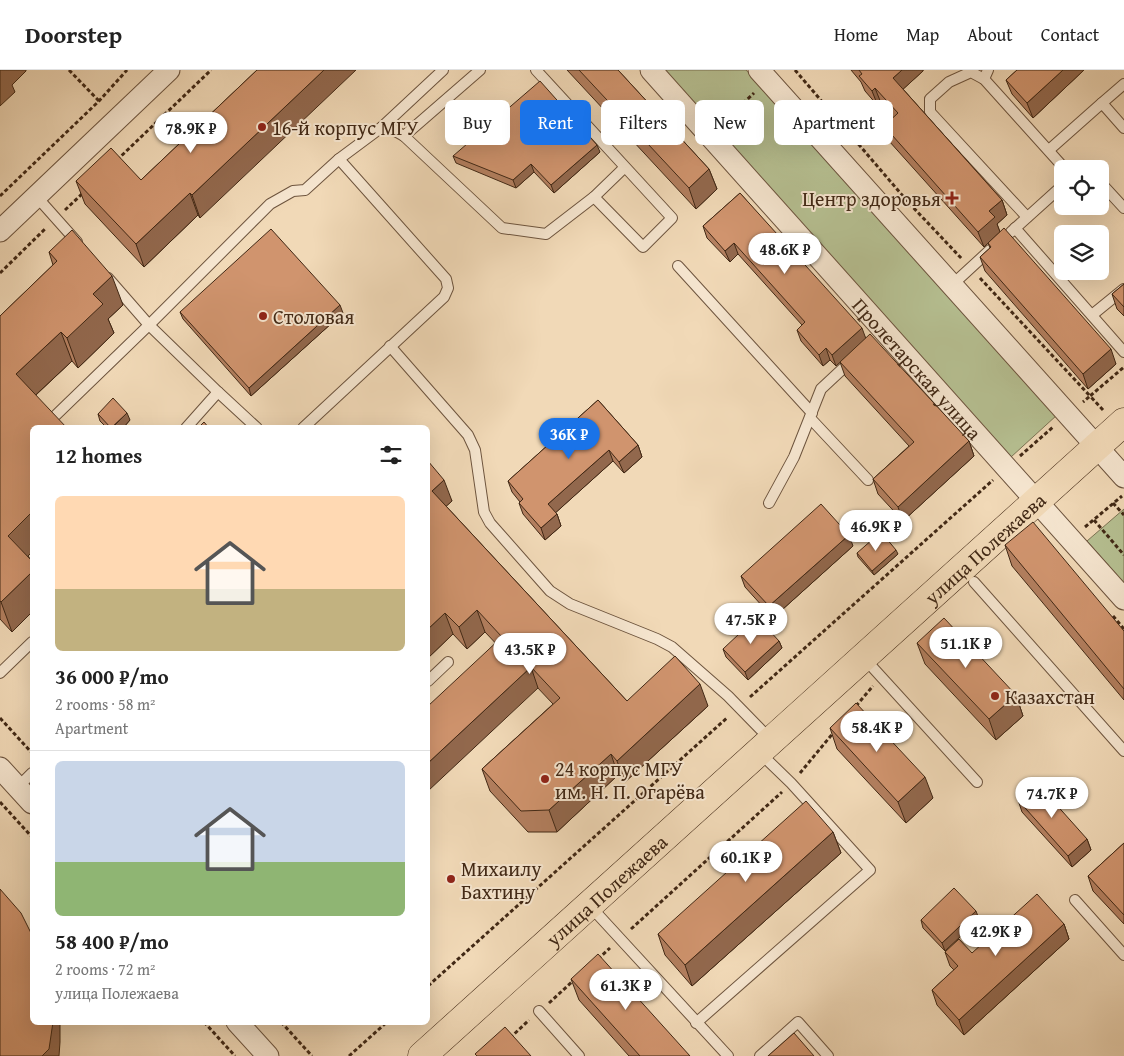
<!DOCTYPE html>
<html lang="en">
<head>
<meta charset="utf-8">
<style>
	:root { --surface:#fff; --page:#f2f2f2; --text:#222; --muted:#767676; --line:#e0e0e0; --accent:#1a73e8 }
	body { margin:0; font-family:"Gentium Book Plus",serif; background:var(--page); color:var(--text); height:100vh; display:flex; flex-direction:column; font-size:19px; white-space:nowrap }
	* { box-sizing:border-box; margin:0 }
	p { font-size:16px; color:var(--muted) }
	.icon { flex:none; width:28px; height:28px; fill:none; stroke:currentColor; stroke-width:2; stroke-linecap:round; stroke-linejoin:round }
	.map { position:relative; flex:1; overflow:hidden }
	.details { position:absolute; left:30px; top:355px; width:400px; height:600px; display:flex; flex-direction:column; background:var(--surface); border-radius:8px; box-shadow:0 5px 20px #0002 }
	.details>* { flex:none }
	.guide { position:absolute; left:445px; top:30px; width:475px; height:45px; display:flex; gap:10px }
	.fabs { position:absolute; left:1054px; top:90px; display:grid; gap:10px }
	.fabs a { display:grid; place-items:center; width:55px; height:55px; border-radius:8px; background:var(--surface); box-shadow:0 5px 20px #0002; font-size:25px }
	.price { position:absolute; translate:-50% -42px; padding:0 11px; border-radius:18px; background:#fff; color:#222; font-size:16px; line-height:32px; filter:drop-shadow(0 1px 2px #0008) }
	.price::after { content:''; position:absolute; left:50%; top:30px; width:15px; height:11px; margin-left:-8px; background:inherit; clip-path:polygon(0 0,100% 0,50% 100%) }
	.price.active { background:var(--accent); color:#fff }
	ul { padding:0; list-style:none }
	li { display:grid; align-content:center; gap:10px; height:265px; padding:0 25px }
	li+li { border-top:1px solid var(--line) }
	li span { display:grid; place-items:center; height:155px; border-radius:8px; color:#555 }
	li>.icon { margin-inline-start:auto }
	span .icon { width:90px; height:90px; fill:#fffc; stroke-width:1 }
	li b { font-size:21px }
	h2 { display:flex; justify-content:space-between; align-items:center; height:60px; padding:0 25px; font-size:21px }
	.pill { padding:0 18px; border-radius:8px; background:var(--surface); box-shadow:0 5px 20px #0002; font-size:18px; line-height:45px }
	.pill.active { background:var(--accent); color:#fff }
	header { display:flex; align-items:center; gap:30px; box-sizing:border-box; height:70px; padding:0 25px; background:var(--surface); border-bottom:1px solid var(--line) }
	header strong { font-size:24px }
	nav { display:flex; gap:28px; margin-inline-start:auto; font-size:18px }
	.map>svg:first-child { display:block }
</style>
</head>
<body>
<header>
<strong>Doorstep</strong>
<nav><a>Home</a><a>Map</a><a>About</a><a>Contact</a></nav>
</header>
<div class="map">
<svg width="1124" height="986" viewBox="0 0 1124 986">
	<rect width="100%" height="100%" fill="#f1d9b7"/>
	<filter id="stains"><feTurbulence type="fractalNoise" baseFrequency=".004" numOctaves="4"/><feColorMatrix values="0 0 0 0 .2 0 0 0 0 .09 0 0 0 0 .02 0 0 0 .5 -.17"/></filter>
	<radialGradient id="worn" r=".72"><stop offset=".6" stop-color="#630" stop-opacity="0"/><stop offset="1" stop-color="#630" stop-opacity=".3"/></radialGradient>
	<!-- green -->
	<g fill="#b6c092" stroke="#7c7454">
		<polygon points="661,0 746,0 1057,345 1011,387"/>
		<polygon points="1124,439 1124,513 1087,471"/>
	</g>
	<g fill="none" stroke-linecap="round" stroke-linejoin="round">
		<defs>
			<g id="service">
				<polyline points="536,0 672,148 643,177 594,127 625,97"/>
				<polyline points="984,9 988,0"/>
				<polyline points="1102,33 1124,14"/>
				<polyline points="382,57 443,0"/>
				<polyline points="404,66 502,158 546,164 594,127"/>
				<polyline points="1049,80 1102,33 1124,58"/>
				<polyline points="1100,112 1124,138"/>
				<polyline points="36,126 77,172"/>
				<polyline points="1027,147 930,42 930,29 949,12 971,2 984,9 1065,99"/>
				<polyline points="1015,158 1124,282"/>
				<polyline points="1011,162 1062,116"/>
				<polyline points="678,196 812,343"/>
				<polyline points="108,208 149,255 270,134 293,121 305,120 339,89 382,57 388,57 404,66 480,0"/>
				<polyline points="952,215 990,180"/>
				<polyline points="1092,245 1124,219"/>
				<polyline points="390,276 468,365 475,380 484,442 490,453 550,521 570,534 657,569 672,577 728,626 771,670"/>
				<polyline points="218,322 257,358"/>
				<polyline points="56,345 149,255 218,322 186,358"/>
				<polyline points="810,348 868,410"/>
				<polyline points="303,358 444,227 448,218 446,209 339,89"/>
				<polyline points="769,433 794,387 821,319 851,291"/>
				<polyline points="974,512 1124,681"/>
				<polyline points="864,588 977,712"/>
				<polyline points="0,603 32,572"/>
				<polyline points="428,611 448,592"/>
				<polyline points="18,717 32,703"/>
				<polyline points="1075,830 1124,885"/>
				<polyline points="590,836 728,986"/>
				<polyline points="539,941 579,986"/>
				<polyline points="696,953 870,800 791,713 759,682"/>
				<polyline points="760,986 798,952 828,986"/>
			</g>
			<g id="minor">
				<path id="s1" d="M651 0 1124 529"/>
				<polyline points="759,0 1124,407"/>
				<polyline points="0,161 169,0"/>
				<polyline points="0,698 32,733"/>
				<polyline points="237,952 268,986"/>
			</g>
			<g id="primary">
				<path id="s2" d="M422 986 1124 352"/>
			</g>
		</defs>
		<!-- service casing -->
		<use href="#service" stroke="#6d543e" stroke-width="12"/>
		<!-- minor casing -->
		<use href="#minor" stroke="#6d543e" stroke-width="23"/>
		<!-- primary casing -->
		<use href="#primary" stroke="#412815" stroke-width="29"/>
		<!-- path -->
		<g stroke="#412815" stroke-width="3" stroke-dasharray="4 2.5" stroke-linecap="butt">
			<polyline points="69,0 99,31"/>
			<polyline points="795,0 908,132 962,189"/>
			<polyline points="724,51 754,23"/>
			<polyline points="117,90 211,0"/>
			<polyline points="0,126 99,31 127,0"/>
			<polyline points="65,140 84,122"/>
			<polyline points="0,203 46,158"/>
			<polyline points="980,208 1090,326 1083,332"/>
			<polyline points="1103,340 1090,326 1124,297"/>
			<polyline points="1020,386 1053,357"/>
			<polyline points="1113,433 1124,445"/>
			<polyline points="1094,450 1124,485"/>
			<polyline points="1085,457 1122,426"/>
			<polyline points="1113,546 1124,559"/>
			<polyline points="750,627 993,410"/>
			<polyline points="856,636 873,616"/>
			<polyline points="0,648 32,683"/>
			<polyline points="800,703 834,662"/>
			<polyline points="0,732 32,767"/>
			<polyline points="631,859 782,722"/>
			<polyline points="598,889 610,878"/>
			<polyline points="428,916 728,647"/>
			<polyline points="549,933 574,910"/>
			<polyline points="204,952 235,986"/>
			<polyline points="281,952 312,986"/>
			<polyline points="510,968 529,950"/>
			<polyline points="349,986 387,952"/>
		</g>
		<!-- service -->
		<use href="#service" stroke="#f6e6d0" stroke-width="10"/>
		<!-- minor -->
		<use href="#minor" stroke="#f6e6d0" stroke-width="21"/>
		<!-- primary -->
		<use href="#primary" stroke="#f1d9b7" stroke-width="28"/>
	</g>
	<!-- wall -->
	<g fill="#b37f5f" stroke="#412815">
		<polygon points="257,0 200,148 198,145 144,197 85,134 76,111 141,110"/>
		<polygon points="567,0 618,0 709,99 717,119 696,139"/>
		<polygon points="851,0 923,0 923,1 903,19 1002,130 1007,145 997,154 1000,162 1116,294 1088,319 985,201 980,187 990,178 988,173 984,177 889,71 884,56 893,47 881,33 878,36 865,21 861,12"/>
		<polygon points="1017,0 1084,0 1033,48 1012,24 1006,10"/>
		<polygon points="600,82 554,123 534,102 516,118 456,93 453,86"/>
		<polygon points="740,123 866,268 969,371 974,386 903,451 878,424 873,409 909,376 845,306 840,292 836,296 830,290 823,296 801,271 797,260 802,255 738,184 730,192 707,168 703,156"/>
		<polygon points="49,182 123,235 108,249 114,263 78,298 72,291 36,325 32,358 32,482 28,486 32,491 32,542 12,562 0,549 0,246 53,195"/>
		<polygon points="1124,214 1124,246 1117,239 1112,224"/>
		<polygon points="180,242 343,243 251,326 183,249"/>
		<polygon points="598,330 638,375 642,387 624,403 613,391 555,443 557,444 561,456 545,470 523,444 519,433 520,432 512,422 508,411"/>
		<polygon points="98,344 130,350 123,358 107,358 100,351"/>
		<polygon points="428,391 452,431 446,436 627,631 708,636 625,712 618,705 557,762 528,762 490,721 482,699 553,634 485,562 467,579 453,564 428,588"/>
		<polygon points="1005,475 1124,561 1124,630 1012,496"/>
		<polygon points="853,476 773,548 745,517 741,506"/>
		<polygon points="857,483 898,484 874,505 858,487"/>
		<polygon points="779,571 782,578 748,610 726,587 723,579"/>
		<polygon points="917,573 1016,625 1023,646 996,670 925,594"/>
		<polygon points="830,658 933,728 906,753 837,679"/>
		<polygon points="1018,730 1087,769 1091,780 1072,797 1022,742"/>
		<polygon points="833,762 841,783 692,916 665,885 658,864"/>
		<polygon points="1124,773 1124,854 1093,821 1088,806"/>
		<polygon points="979,849 945,881 923,858 921,850"/>
		<polygon points="1064,854 1069,869 964,965 937,935 932,920 954,900 950,896 945,882 972,883"/>
		<polygon points="571,909 690,986 629,986 579,930"/>
	</g>
	<!-- shaded-wall -->
	<g fill="#92684d" stroke="#412815">
		<polygon points="0,0 26,0 26,1 12,15 15,22 0,36"/>
		<polygon points="324,0 356,0 200,148 192,125"/>
		<polygon points="902,0 923,0 923,1 899,23 893,8"/>
		<polygon points="1063,0 1084,0 1033,48 1027,33"/>
		<polygon points="875,18 881,33 878,36 872,21"/>
		<polygon points="597,75 600,82 554,123 551,115"/>
		<polygon points="531,94 534,102 516,118 513,110"/>
		<polygon points="709,99 717,119 696,139 689,118"/>
		<polygon points="190,123 198,145 144,197 136,174"/>
		<polygon points="1002,130 1007,145 997,154 1000,162 984,177 978,162 989,141"/>
		<polygon points="734,173 738,184 730,192 725,181"/>
		<polygon points="112,206 123,235 108,249 114,263 78,298 67,268 93,224"/>
		<polygon points="340,235 343,243 251,326 249,318"/>
		<polygon points="862,258 866,269 836,296 832,285"/>
		<polygon points="61,262 72,291 27,333 16,304"/>
		<polygon points="826,278 830,290 823,296 819,285"/>
		<polygon points="1111,279 1116,294 1088,319 1083,304"/>
		<polygon points="127,343 130,350 123,358 112,358"/>
		<polygon points="969,371 974,386 903,451 898,437"/>
		<polygon points="638,375 642,387 624,403 619,392"/>
		<polygon points="609,380 613,391 552,446 548,434"/>
		<polygon points="444,410 452,431 440,442 432,421"/>
		<polygon points="32,442 32,482 19,495 8,466"/>
		<polygon points="557,444 561,456 545,470 541,458"/>
		<polygon points="849,465 853,476 773,548 769,536"/>
		<polygon points="896,480 898,484 874,505 872,501"/>
		<polygon points="32,502 32,542 12,562 1,532"/>
		<polygon points="477,540 485,562 467,579 459,557"/>
		<polygon points="445,543 453,564 428,588 428,559"/>
		<polygon points="779,571 782,578 748,610 745,602"/>
		<polygon points="531,597 538,618 428,721 428,693"/>
		<polygon points="700,614 708,636 625,712 617,691"/>
		<polygon points="1016,625 1023,646 996,670 989,649"/>
		<polygon points="611,684 618,705 557,762 549,740"/>
		<polygon points="925,707 933,728 906,753 898,732"/>
		<polygon points="833,762 841,783 692,916 685,895"/>
		<polygon points="1087,769 1091,780 1072,797 1068,786"/>
		<polygon points="976,841 979,849 945,881 942,873"/>
		<polygon points="1064,854 1069,869 964,965 959,950"/>
		<polygon points="53,952 60,952 60,972 59,986 42,986"/>
	</g>
	<!-- building -->
	<g fill="#d0946e" stroke="#412815">
		<polygon points="257,0 324,0 192,125 190,123 136,174 76,111 111,78 141,110"/>
		<polygon points="579,0 618,0 709,99 689,118"/>
		<polygon points="859,0 902,0 893,8 1002,130 989,141 995,147 978,162 884,56 898,43 875,18 872,21 859,6 862,4"/>
		<polygon points="1017,0 1063,0 1027,33 1006,10"/>
		<polygon points="540,11 597,75 551,115 531,94 513,110 453,86"/>
		<polygon points="740,123 862,258 832,285 826,278 819,285 797,260 805,252 734,173 725,181 703,156"/>
		<polygon points="1004,158 1111,279 1083,304 980,187 991,177 988,173"/>
		<polygon points="271,159 340,235 249,318 180,242"/>
		<polygon points="72,160 112,206 93,224 103,234 67,268 61,262 16,304 67,358 32,358 32,442 8,466 32,491 32,502 1,532 0,531 0,246 57,191 49,182"/>
		<polygon points="1124,214 1124,237 1112,224"/>
		<polygon points="870,264 969,371 898,437 873,409 914,372 840,292"/>
		<polygon points="113,328 127,343 111,358 98,344"/>
		<polygon points="598,330 638,375 619,392 609,380 548,434 557,444 541,458 519,433 523,429 508,411"/>
		<polygon points="204,352 209,358 198,358"/>
		<polygon points="428,391 444,410 432,421 627,631 675,586 700,614 617,691 611,684 549,740 521,741 482,699 560,628 531,597 428,693 428,636 502,567 477,540 459,557 445,543 428,559"/>
		<polygon points="821,434 849,465 769,536 741,506"/>
		<polygon points="1033,452 1124,561 1124,619 1005,475"/>
		<polygon points="881,462 896,480 872,501 857,483"/>
		<polygon points="757,547 779,571 745,602 723,579"/>
		<polygon points="944,548 1016,625 989,649 917,573"/>
		<polygon points="856,633 925,707 898,732 830,658"/>
		<polygon points="1037,713 1087,769 1068,786 1018,730"/>
		<polygon points="806,731 833,762 685,895 658,864"/>
		<polygon points="1124,773 1124,845 1088,806"/>
		<polygon points="954,818 976,841 942,873 921,850"/>
		<polygon points="0,819 21,843 32,865 32,952 53,952 49,979 42,986 0,986"/>
		<polygon points="1037,824 1064,854 959,950 932,920 958,896 945,882 959,869 972,883"/>
		<polygon points="598,884 690,986 640,986 571,909"/>
		<polygon points="505,957 531,986 477,986 475,984"/>
		<polygon points="794,963 814,986 768,986"/>
	</g>
	<!-- markers -->
	<g fill="#8f2418" stroke="#f6e6d0" stroke-width="2">
		<circle cx="262" cy="57" r="5"/>
		<path d="M949.5 120.5h5v5h5v5h-5v5h-5v-5h-5v-5h5z"/>
		<circle cx="263" cy="246" r="5"/>
		<circle cx="995" cy="626" r="5"/>
		<circle cx="545" cy="709" r="5"/>
		<circle cx="451" cy="809" r="5"/>
	</g>
	<g text-anchor="middle" dominant-baseline="central" stroke-width="4" stroke-linejoin="round" paint-order="stroke">
		<!-- poi labels -->
		<g font-size="20" fill="#412815" stroke="#f6e6d0" text-anchor="start">
			<text x="272" y="57">16-й корпус МГУ</text>
			<text x="941" y="128" text-anchor="end">Центр здоровья</text>
			<text x="273" y="246">Столовая</text>
			<text x="1005" y="626">Казахстан</text>
			<text x="555" y="698">24 корпус МГУ<tspan x="555" dy="23">им. Н. П. Огарёва</tspan></text>
			<text x="461" y="798">Михаилу<tspan x="461" dy="23">Бахтину</tspan></text>
		</g>
		<!-- street labels -->
		<g font-size="20" fill="#412815" stroke="#f6e6d0">
			<text stroke="none"><textPath href="#s1" startOffset="400">Пролетарская улица</textPath></text>
			<text stroke="none"><textPath href="#s2" startOffset="758">улица Полежаева</textPath></text>
			<text stroke="none"><textPath href="#s2" startOffset="248">улица Полежаева</textPath></text>
		</g>
	</g>
	<rect width="100%" height="100%" filter="url(#stains)"/>
	<rect width="100%" height="100%" fill="url(#worn)"/>
</svg>
<div class="fabs">
<a><svg class="icon" aria-label="locate" viewBox="0 0 24 24"><circle cx="12" cy="12" r="6"/><path d="M12 2v4M12 18v4M2 12h4M18 12h4"/></svg></a>
<a><svg class="icon" aria-label="layers" viewBox="0 0 24 24"><path d="M12 4l9 5-9 5-9-5zM3 14l9 5 9-5"/></svg></a>
</div>
<b class="price" style="left:191px;top:84px">78.9K ₽</b>
<b class="price" style="left:785px;top:205px">48.6K ₽</b>
<b class="price active" style="left:569px;top:390px">36K ₽</b>
<b class="price" style="left:876px;top:482px">46.9K ₽</b>
<b class="price" style="left:751px;top:575px">47.5K ₽</b>
<b class="price" style="left:966px;top:599px">51.1K ₽</b>
<b class="price" style="left:530px;top:605px">43.5K ₽</b>
<b class="price" style="left:877px;top:683px">58.4K ₽</b>
<b class="price" style="left:1052px;top:749px">74.7K ₽</b>
<b class="price" style="left:746px;top:813px">60.1K ₽</b>
<b class="price" style="left:996px;top:887px">42.9K ₽</b>
<b class="price" style="left:626px;top:941px">61.3K ₽</b>
<div class="guide">
<a class="pill">Buy</a>
<a class="pill active">Rent</a>
<a class="pill">Filters</a>
<a class="pill">New</a>
<a class="pill">Apartment</a>
</div>
<section class="details">
<h2>12 homes<svg class="icon" aria-label="filters" viewBox="0 0 24 24"><path d="M4 7h16M4 17h16"/><circle cx="9" cy="7" r="2"/><circle cx="15" cy="17" r="2"/></svg></h2>
<ul>
<li><span style="background:linear-gradient(#ffd9b3 60%,#c2b280 0)"><svg class="icon" aria-label="home" viewBox="0 0 24 24"><path d="M3 11l9-7 9 7M6 9v11h12V9"/></svg></span><div><b>36 000 ₽/mo</b><p>2 rooms · 58 m²</p><p>Apartment</p></div></li>
<li><span style="background:linear-gradient(#c9d6e8 65%,#8fb573 0)"><svg class="icon" aria-label="home" viewBox="0 0 24 24"><path d="M3 11l9-7 9 7M6 9v11h12V9"/></svg></span><div><b>58 400 ₽/mo</b><p>2 rooms · 72 m²</p><p>улица Полежаева</p></div></li>
</ul>
</section>
</div>
</body>
</html>
